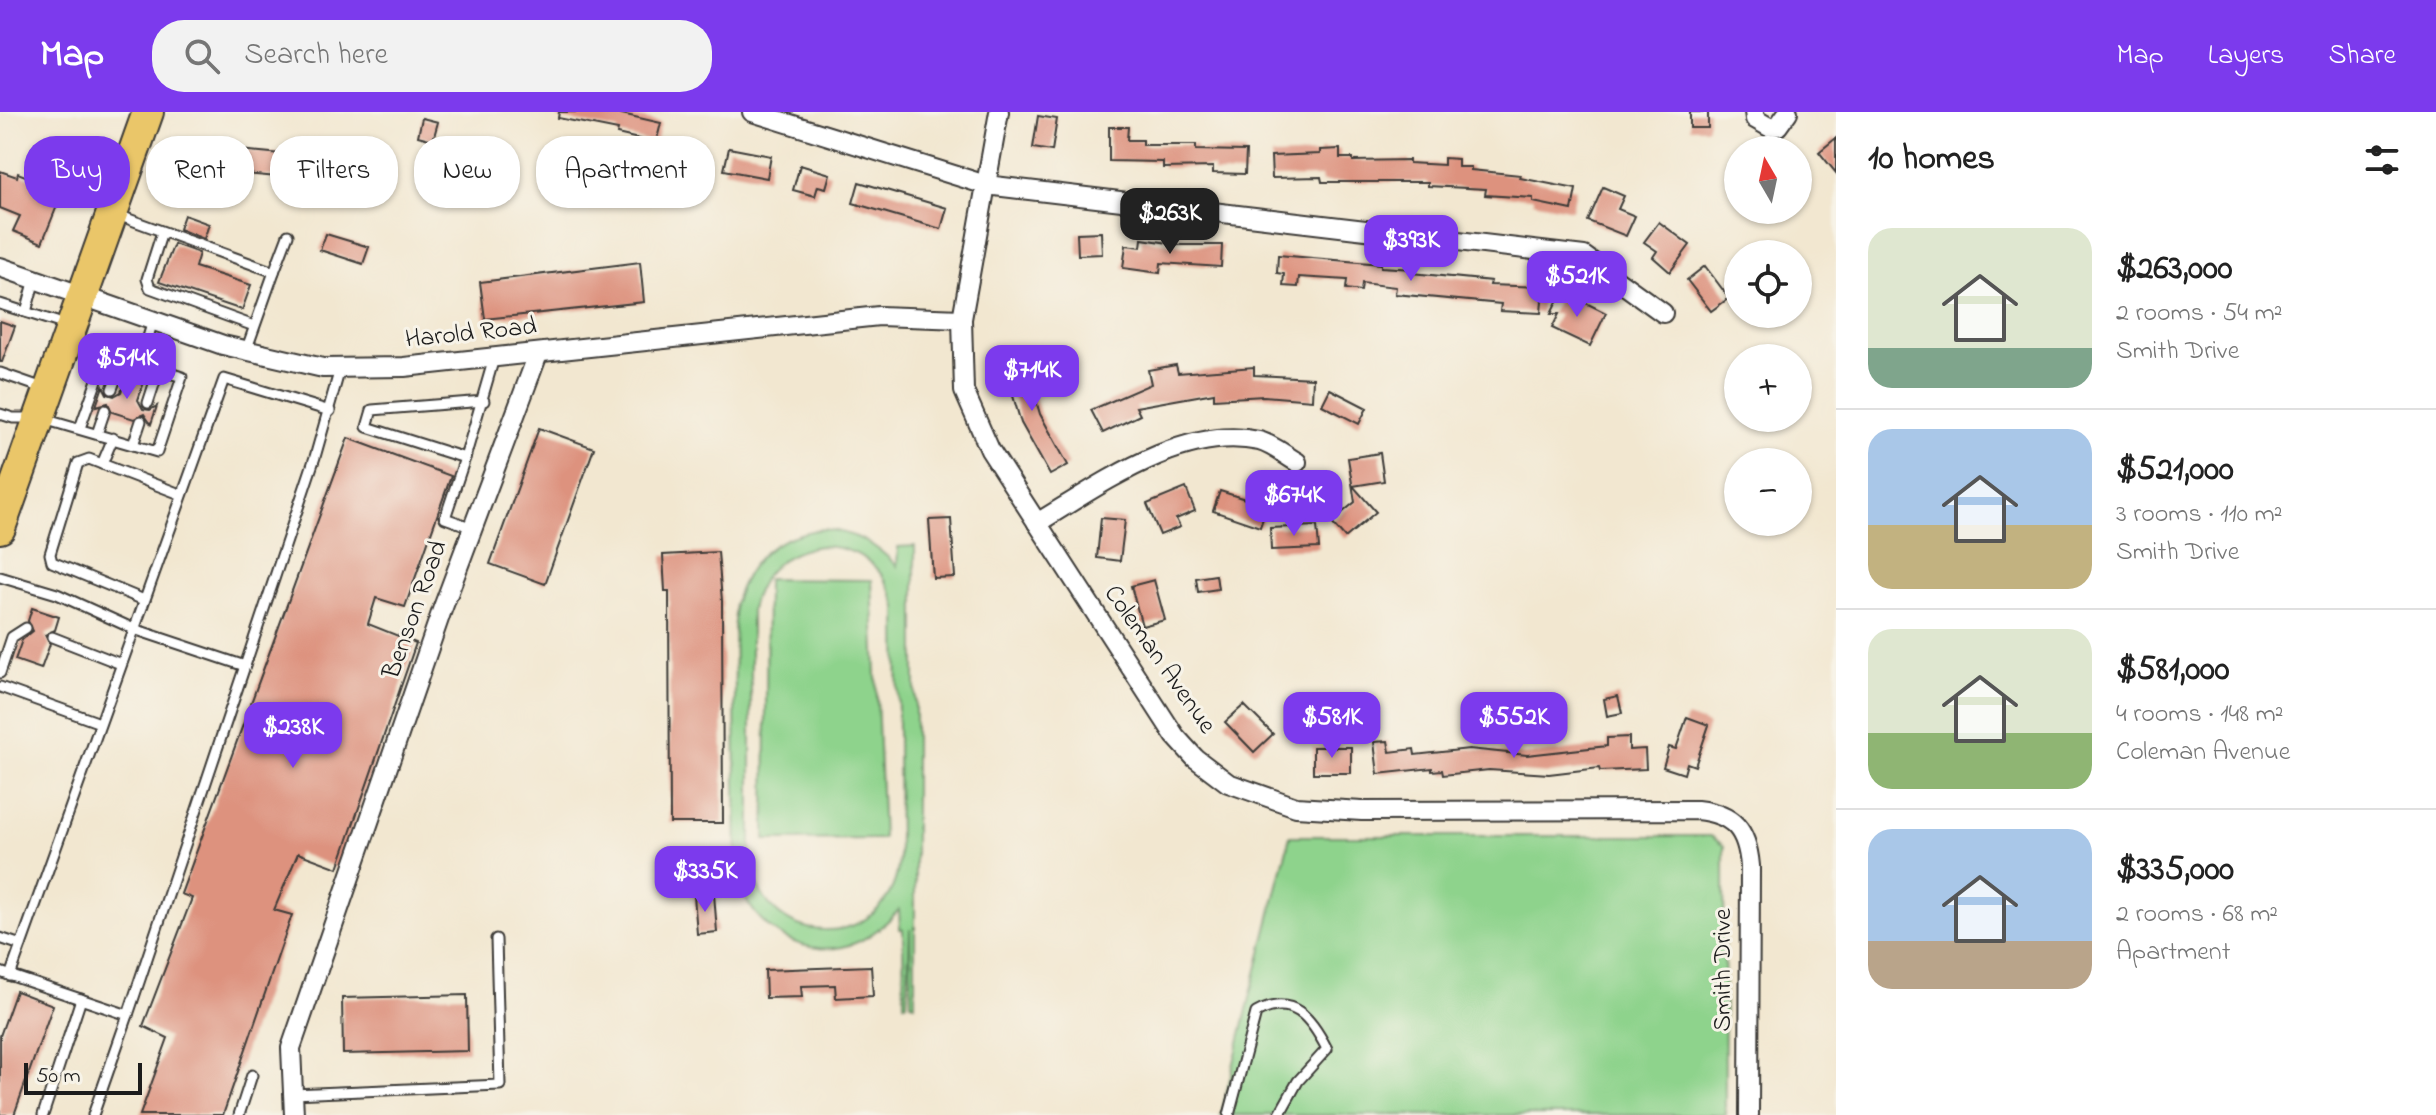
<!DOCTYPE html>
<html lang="en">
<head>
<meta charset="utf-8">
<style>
	:root { --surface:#fff; --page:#f2f2f2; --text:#222; --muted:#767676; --line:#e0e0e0; --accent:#7c3aed }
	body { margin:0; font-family:"Indie Flower",sans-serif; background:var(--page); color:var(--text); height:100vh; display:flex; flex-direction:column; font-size:30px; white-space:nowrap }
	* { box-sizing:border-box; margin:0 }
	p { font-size:26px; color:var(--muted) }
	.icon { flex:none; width:44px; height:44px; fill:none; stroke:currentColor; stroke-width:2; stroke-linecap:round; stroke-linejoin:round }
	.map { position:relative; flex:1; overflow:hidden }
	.side { display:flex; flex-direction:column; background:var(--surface); width:600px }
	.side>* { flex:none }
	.top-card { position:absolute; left:24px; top:24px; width:760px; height:72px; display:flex; gap:16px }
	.needle { width:52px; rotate:351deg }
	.tools { position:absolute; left:1724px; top:24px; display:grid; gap:16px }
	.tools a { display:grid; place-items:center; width:88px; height:88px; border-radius:50%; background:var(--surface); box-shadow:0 2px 6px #0004; font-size:40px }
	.scale { position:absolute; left:24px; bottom:20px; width:118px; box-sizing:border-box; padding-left:8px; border:4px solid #1c1c1c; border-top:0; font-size:22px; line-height:28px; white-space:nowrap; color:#1c1c1c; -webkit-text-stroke:6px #f7f3e8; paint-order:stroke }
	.price { position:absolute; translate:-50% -68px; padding:0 18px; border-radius:16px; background:var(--accent); color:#fff; font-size:26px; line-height:52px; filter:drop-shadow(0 2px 4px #0008) }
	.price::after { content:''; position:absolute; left:50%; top:48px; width:24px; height:18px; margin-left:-12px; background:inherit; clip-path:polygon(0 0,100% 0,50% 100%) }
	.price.selected { background:#222; color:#fff }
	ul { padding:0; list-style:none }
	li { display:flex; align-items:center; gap:24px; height:200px; padding:0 32px }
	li+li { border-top:2px solid var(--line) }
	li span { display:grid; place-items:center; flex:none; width:224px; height:160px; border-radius:24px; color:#555 }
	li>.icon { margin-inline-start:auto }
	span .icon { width:96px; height:96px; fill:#fffc; stroke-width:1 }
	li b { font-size:34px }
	h2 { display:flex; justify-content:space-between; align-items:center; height:96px; padding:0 32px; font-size:34px }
	.pill { padding:0 28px; border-radius:32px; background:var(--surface); box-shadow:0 2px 6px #0004; font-size:28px; line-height:72px }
	.pill.selected { background:var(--accent); color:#fff }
	header { display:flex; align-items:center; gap:48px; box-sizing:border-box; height:112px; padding:0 40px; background:var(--accent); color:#fff }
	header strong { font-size:38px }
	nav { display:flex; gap:44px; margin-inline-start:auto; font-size:28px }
	.search { width:560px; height:72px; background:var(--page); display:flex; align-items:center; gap:20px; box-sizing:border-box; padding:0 28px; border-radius:32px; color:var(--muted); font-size:30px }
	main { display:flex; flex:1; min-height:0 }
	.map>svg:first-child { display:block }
</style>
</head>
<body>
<header>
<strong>Map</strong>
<div class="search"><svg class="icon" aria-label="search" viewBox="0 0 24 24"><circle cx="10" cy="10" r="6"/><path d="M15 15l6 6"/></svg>Search here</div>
<nav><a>Map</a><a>Layers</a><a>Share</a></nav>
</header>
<main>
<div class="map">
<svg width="1836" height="1003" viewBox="0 0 1836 1003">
	<rect width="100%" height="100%" fill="#f7f3e8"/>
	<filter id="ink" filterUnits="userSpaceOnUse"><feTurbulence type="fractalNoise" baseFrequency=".0125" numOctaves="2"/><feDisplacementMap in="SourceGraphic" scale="16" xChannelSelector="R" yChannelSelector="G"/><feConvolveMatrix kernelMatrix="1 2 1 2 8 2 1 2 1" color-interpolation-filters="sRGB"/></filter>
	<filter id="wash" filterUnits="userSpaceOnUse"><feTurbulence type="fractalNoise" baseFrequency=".006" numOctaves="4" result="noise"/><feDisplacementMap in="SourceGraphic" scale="32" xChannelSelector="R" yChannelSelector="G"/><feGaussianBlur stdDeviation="1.8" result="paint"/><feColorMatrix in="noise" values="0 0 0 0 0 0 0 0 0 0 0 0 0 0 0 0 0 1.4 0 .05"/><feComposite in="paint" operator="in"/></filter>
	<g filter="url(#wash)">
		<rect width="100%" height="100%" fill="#f2e7d0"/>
		<!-- green -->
		<g fill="#8ed38c" stroke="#557854" stroke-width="2" fill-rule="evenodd">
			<path d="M824 417C855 421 875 431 897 454L898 435 915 434V892L911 891 910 817 907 891 904 892 903 817H900L899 798C887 810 876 821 860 829 809 853 751 817 737 766L734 493C748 446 775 423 824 417ZM820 434C861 435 886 457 897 495L899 746C893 844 755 841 751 742V497C760 460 782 440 820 434Z"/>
			<polygon points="767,467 872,468 883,727 765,728"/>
			<polygon points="1290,724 1711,724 1724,734 1725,1003 1221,1003"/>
		</g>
		<g id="blocks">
			<!-- building -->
			<g fill="#dd927e">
				<polygon points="559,0 613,0 661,11 656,31 617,22 618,18 558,6"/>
				<rect x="1690" y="0" width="18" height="16"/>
				<polygon points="1038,4 1057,7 1052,39 1033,36"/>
				<polygon points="422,6 438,10 433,28 418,24"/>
				<polygon points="1109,15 1128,15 1127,28 1143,28 1143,33 1196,33 1196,38 1246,39 1245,62 1213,61 1213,55 1163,56 1163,50 1109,49"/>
				<polygon points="1836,26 1836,61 1819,40"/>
				<polygon points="216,27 230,28 229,37 312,45 310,68 213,59"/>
				<polygon points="729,36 771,44 767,66 724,58"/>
				<polygon points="1340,37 1340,46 1353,46 1353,49 1409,48 1409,51 1444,53 1444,46 1458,47 1458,55 1471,55 1471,58 1521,63 1520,66 1576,77 1572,98 1533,90 1533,86 1485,83 1486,77 1428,74 1428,70 1322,70 1321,65 1272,66 1271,44 1320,42 1320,38"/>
				<polygon points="800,53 830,62 826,76 818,74 815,84 793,78"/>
				<polygon points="0,59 17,65 18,61 63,79 42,131 13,119 20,104 0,96"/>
				<polygon points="859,70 947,96 941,117 853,91"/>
				<polygon points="1603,75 1624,84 1618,97 1635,104 1626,124 1588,109"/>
				<polygon points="184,103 209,112 204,127 179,117"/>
				<polygon points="1659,110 1690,133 1670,160 1653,145 1657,139 1644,130"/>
				<polygon points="1101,120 1102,142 1078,143 1077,121"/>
				<polygon points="326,122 369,135 363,152 320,138"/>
				<polygon points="1142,127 1182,133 1222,133 1221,155 1161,151 1160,161 1123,156 1126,133 1141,135"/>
				<polygon points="174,132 199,141 195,155 251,173 242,198 159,170"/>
				<polygon points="1278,143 1381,152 1381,155 1413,157 1412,161 1491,169 1490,173 1543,175 1541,201 1500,199 1501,192 1395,182 1396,175 1362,171 1361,179 1346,177 1347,168 1299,165 1298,175 1283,174 1284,162 1277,161"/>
				<polygon points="640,150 644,190 485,207 480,170"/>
				<polygon points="1705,154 1729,186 1711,199 1687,168"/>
				<polygon points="1562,179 1606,201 1590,234 1552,216 1559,202 1551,202"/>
				<polygon points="0,209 15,214 2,250 0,250"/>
				<polygon points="1021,238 1040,302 1068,353 1050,363 1021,311 1001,243"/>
				<polygon points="1176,253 1178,261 1254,255 1254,263 1313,266 1312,288 1264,284 1214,287 1214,281 1136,295 1140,303 1103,321 1091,298 1151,272 1148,258"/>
				<polygon points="127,264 144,270 138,288 143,297 150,298 157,294 151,312 144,302 134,307 112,300 108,291 96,294 103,274 107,282 114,284 121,280"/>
				<polygon points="1330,277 1367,296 1359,312 1322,293"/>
				<polygon points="539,316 594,336 545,472 490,452"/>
				<polygon points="348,326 451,364 405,495 376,486 368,512 416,531 338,756 298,741 274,798 292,803 223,1003 140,1003 168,926 143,914 192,786 181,782"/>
				<polygon points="1380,341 1384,369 1353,374 1376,400 1345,426 1331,410 1355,390 1348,346"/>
				<polygon points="1186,376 1195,399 1176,407 1180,415 1160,423 1147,392"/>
				<polygon points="1220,379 1267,394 1260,415 1213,399"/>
				<polygon points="1101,406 1125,408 1120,449 1097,446"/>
				<polygon points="951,407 955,465 933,466 929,408"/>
				<polygon points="1317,414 1319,436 1271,438 1270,416"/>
				<polygon points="718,440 722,489 723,711 670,711 669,479 665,479 663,443"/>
				<polygon points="1216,463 1218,477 1198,480 1196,466"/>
				<polygon points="1154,468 1165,508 1142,514 1131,474"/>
				<polygon points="32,496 59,505 55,518 45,523 50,532 41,557 15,548 22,528 33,519 28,509"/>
				<polygon points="1618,584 1622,601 1607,604 1604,587"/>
				<polygon points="1244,593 1273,622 1254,640 1225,610"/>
				<polygon points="1687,605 1709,613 1695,654 1687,651 1684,662 1663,655 1669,635 1676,637"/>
				<polygon points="1629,625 1629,638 1645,637 1646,657 1600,659 1599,656 1549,662 1489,658 1443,663 1442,658 1432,659 1432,656 1378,662 1374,630 1388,629 1390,640 1414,637 1415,643 1469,637 1527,643 1607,634 1607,626"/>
				<rect x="1313" y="635" width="38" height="26"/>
				<polygon points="714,782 717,820 697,822 694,783"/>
				<polygon points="871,854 873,884 836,886 835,873 801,874 802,885 766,886 765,858"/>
				<polygon points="16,879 53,893 14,1003 0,1003 0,924"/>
				<polygon points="467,883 468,939 343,942 342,886"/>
			</g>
		</g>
	</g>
	<g filter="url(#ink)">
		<use href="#blocks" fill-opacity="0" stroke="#3c3a37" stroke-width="2"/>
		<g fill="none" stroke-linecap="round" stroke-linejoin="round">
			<defs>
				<g id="lane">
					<polyline points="115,102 274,160 246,239"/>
					<polyline points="162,120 147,167 150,176 254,214"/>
					<polyline points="274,160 288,123"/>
					<polyline points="0,192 69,214"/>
					<polyline points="26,200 35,167"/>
					<polyline points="140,251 153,209"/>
					<polyline points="0,261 46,277"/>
					<polyline points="112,277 124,245"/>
					<polyline points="484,289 372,298 367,315 465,346 494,246"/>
					<polyline points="148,291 159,257"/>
					<polyline points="0,302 13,306 40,306 157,340 182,265 73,229"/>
					<polyline points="80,316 107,240"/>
					<polyline points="97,322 105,298"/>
					<polyline points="133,333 141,309"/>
					<polyline points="465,346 445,406 473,416"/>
					<polyline points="102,352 113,326"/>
					<polyline points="0,465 57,482 134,517 245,554"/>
					<polyline points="144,488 52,450 50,442 78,351 89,347 180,382"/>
					<polyline points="52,525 121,552"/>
					<polyline points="0,561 12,525 26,516"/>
					<polyline points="0,575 100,611"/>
					<polyline points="0,826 21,833"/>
					<polyline points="0,860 128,903 93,1003"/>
					<polyline points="10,864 224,267 330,299"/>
					<polyline points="128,903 315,345 340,257"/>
					<polyline points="293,982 500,973 496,827"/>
					<polyline points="43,1003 81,887"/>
					<polyline points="239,1003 252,963"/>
					<path d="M1229 1003 1256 901C1293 881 1311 906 1327 937L1298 969 1279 1003"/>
				</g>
				<g id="street">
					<polyline points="752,0 986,73 1584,144 1663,201"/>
					<path d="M999 0 962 207 964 279 990 338 1175 624 1195 646 1228 671 1296 695 1362 699 1697 698C1734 702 1747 718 1750 754L1749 1003"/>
					<polyline points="1754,0 1755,7 1769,15 1778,14 1788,0"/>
					<polyline points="0,155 223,233 323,256 404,255 879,204 962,207"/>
					<path d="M1037 411C1099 374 1183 312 1259 329 1272 332 1286 344 1297 350"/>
					<polyline points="294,1003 291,936 442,498 538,242"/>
				</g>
				<polyline id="primary" points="0,416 148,0"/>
			</defs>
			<!-- lane casing -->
			<use href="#lane" stroke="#3c3a37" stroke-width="13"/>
			<!-- street casing -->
			<use href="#street" stroke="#3c3a37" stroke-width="22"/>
			<!-- primary casing -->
			<use href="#primary" stroke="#3c3a37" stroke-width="34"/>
			<!-- lane -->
			<use href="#lane" stroke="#fff" stroke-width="9"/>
			<!-- street -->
			<use href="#street" stroke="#fff" stroke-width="18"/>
			<!-- primary -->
			<use href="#primary" stroke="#eac669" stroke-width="30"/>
		</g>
	</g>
	<g text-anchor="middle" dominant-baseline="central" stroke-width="6" stroke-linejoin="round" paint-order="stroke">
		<!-- street labels -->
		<g font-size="26" fill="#1c1c1c" stroke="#f7f3e8">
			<text transform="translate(471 222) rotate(-6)">Harold Road</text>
			<text transform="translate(416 498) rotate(-70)">Benson Road</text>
			<text transform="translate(1159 548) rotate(55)">Coleman Avenue</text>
			<text transform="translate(1724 858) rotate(-90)">Smith Drive</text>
		</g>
	</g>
</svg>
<div class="tools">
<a><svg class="needle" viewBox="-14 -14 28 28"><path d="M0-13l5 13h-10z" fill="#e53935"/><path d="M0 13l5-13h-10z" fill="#767676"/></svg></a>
<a><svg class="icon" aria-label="locate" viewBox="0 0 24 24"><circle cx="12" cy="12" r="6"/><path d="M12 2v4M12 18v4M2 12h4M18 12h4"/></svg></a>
<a>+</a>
<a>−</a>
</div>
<div class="scale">50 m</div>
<b class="price selected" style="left:1170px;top:144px">$263K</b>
<b class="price" style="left:1411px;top:171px">$393K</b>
<b class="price" style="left:1577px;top:207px">$521K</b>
<b class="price" style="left:127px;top:289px">$514K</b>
<b class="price" style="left:1032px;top:301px">$714K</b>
<b class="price" style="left:1294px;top:426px">$674K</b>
<b class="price" style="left:1332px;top:648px">$581K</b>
<b class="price" style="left:1514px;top:648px">$552K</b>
<b class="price" style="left:293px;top:658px">$238K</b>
<b class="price" style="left:705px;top:802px">$335K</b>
<div class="top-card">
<a class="pill selected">Buy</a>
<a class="pill">Rent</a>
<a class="pill">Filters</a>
<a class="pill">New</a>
<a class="pill">Apartment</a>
</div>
</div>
<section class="side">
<h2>10 homes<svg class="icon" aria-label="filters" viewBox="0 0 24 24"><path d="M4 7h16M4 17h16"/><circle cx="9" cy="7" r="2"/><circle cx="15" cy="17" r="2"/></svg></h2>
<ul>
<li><span style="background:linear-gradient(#dfe7d0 75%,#7fa58c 0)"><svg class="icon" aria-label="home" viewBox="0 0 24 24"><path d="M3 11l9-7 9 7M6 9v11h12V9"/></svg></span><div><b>$263,000</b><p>2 rooms · 54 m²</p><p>Smith Drive</p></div></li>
<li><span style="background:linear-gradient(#a9c7e8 60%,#c2b280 0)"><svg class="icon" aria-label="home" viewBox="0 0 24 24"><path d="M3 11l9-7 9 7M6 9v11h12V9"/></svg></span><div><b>$521,000</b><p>3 rooms · 110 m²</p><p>Smith Drive</p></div></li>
<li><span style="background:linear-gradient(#dfe7d0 65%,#8fb573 0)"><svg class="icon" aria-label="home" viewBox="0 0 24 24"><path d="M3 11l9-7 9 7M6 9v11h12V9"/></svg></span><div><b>$581,000</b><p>4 rooms · 148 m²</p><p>Coleman Avenue</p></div></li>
<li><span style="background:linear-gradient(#a9c7e8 70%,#b9a48a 0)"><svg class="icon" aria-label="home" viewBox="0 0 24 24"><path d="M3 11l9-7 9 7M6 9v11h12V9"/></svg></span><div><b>$335,000</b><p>2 rooms · 68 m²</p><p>Apartment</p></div></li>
</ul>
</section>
</main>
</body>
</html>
